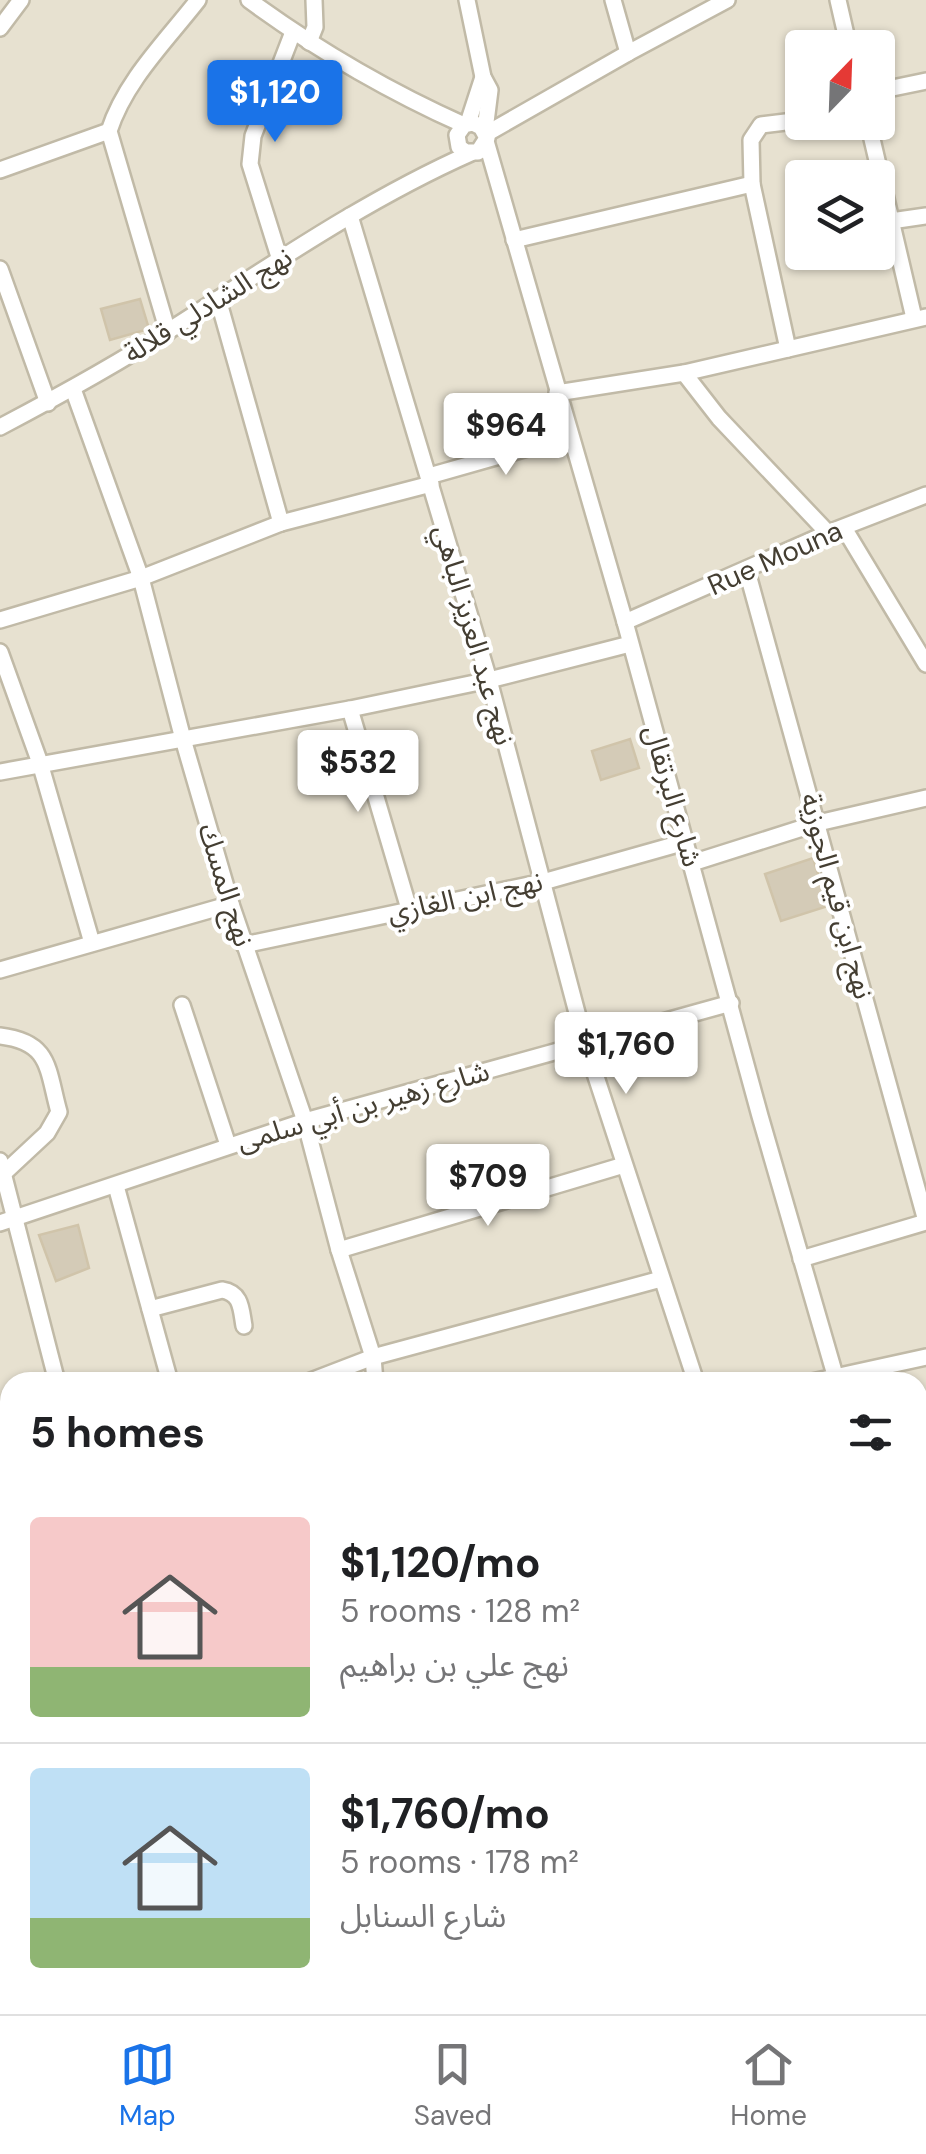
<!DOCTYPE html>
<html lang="en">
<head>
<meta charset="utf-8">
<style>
	:root { --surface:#fff; --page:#f6f6f6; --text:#202124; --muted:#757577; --line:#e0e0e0; --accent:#1a73e8 }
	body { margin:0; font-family:"DM Sans","Noto Sans Arabic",sans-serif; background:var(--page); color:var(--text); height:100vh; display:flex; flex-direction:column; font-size:38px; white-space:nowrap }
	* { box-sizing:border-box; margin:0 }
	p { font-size:32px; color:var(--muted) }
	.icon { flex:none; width:55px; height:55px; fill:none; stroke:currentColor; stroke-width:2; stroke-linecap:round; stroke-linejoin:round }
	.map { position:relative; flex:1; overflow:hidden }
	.sheet { position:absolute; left:0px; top:1372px; width:928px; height:642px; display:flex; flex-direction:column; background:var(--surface); border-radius:30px 30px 0 0; box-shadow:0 2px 8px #0004 }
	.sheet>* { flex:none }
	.needle { width:65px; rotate:23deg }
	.fabs { position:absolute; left:785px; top:30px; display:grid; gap:20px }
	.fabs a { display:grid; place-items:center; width:110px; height:110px; border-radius:10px; background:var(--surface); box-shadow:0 2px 8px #0004; font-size:50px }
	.price { position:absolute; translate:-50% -85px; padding:0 22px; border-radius:10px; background:#fff; color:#222; font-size:32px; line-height:65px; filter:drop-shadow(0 2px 5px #0008) }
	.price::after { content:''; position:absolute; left:50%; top:60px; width:30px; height:22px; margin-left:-15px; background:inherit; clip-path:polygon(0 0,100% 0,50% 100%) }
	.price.current { background:var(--accent); color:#fff }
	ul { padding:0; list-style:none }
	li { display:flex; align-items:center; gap:30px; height:250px; padding:0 30px }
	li+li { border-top:2px solid var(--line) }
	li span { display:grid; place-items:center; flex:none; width:280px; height:200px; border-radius:10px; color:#555 }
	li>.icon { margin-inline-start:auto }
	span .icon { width:120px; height:120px; fill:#fffc; stroke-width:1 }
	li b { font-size:42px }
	h2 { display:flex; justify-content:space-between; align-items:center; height:120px; padding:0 30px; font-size:42px }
	.menu { display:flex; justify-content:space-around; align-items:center; height:140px; border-top:2px solid var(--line); background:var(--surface); font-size:28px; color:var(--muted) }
	.menu a { display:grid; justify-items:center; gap:5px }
	.menu .current { color:var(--accent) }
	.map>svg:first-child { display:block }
</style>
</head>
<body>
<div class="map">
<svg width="926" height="2014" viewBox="0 0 926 2014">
	<rect width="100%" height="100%" fill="#f2efe2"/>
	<!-- residential -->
	<path fill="#e7e1d0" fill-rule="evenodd" d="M0 0H926V2014H0ZM802 48H878V122H802ZM802 178H878V252H802ZM10 1382H918V2005H10Z"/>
	<!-- building -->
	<g fill="#d4cbb7" stroke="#d0c4aa" stroke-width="2.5">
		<polygon points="140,299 149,329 110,340 101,309"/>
		<polygon points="630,739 639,768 601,780 592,751"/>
		<polygon points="813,858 828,906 781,921 765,874"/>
		<polygon points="78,1225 89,1268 56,1281 39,1235"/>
	</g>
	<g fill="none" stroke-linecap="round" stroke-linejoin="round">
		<defs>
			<g id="minor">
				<path d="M249 0C316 49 388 91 464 125L473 123 481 127 487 138 478 152H466L459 147 457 135 464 125"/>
				<polyline points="467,0 483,77 490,90 485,130"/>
				<polyline points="613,0 628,53"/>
				<polyline points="838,0 849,48"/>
				<polyline points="0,28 21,0"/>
				<polyline points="309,42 315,27 314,0"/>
				<polyline points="878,91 926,81"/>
				<polyline points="868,122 914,318"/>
				<polyline points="468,123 483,77"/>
				<polyline points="486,134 628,53 727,0"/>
				<polyline points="486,141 625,622 760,1116 837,1382"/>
				<polyline points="0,170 109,131"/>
				<polyline points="350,216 489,680 585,1043 696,1382"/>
				<polyline points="891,221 926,216"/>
				<polyline points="514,240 752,184"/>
				<polyline points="280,260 250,164 253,136 293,32"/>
				<polyline points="0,269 48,403"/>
				<polyline points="218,299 281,523"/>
				<path d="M168 332 109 131C125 81 166 41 198 0"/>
				<polyline points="788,349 752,184 751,140 761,125 802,120"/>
				<polyline points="684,373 719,418 828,533"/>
				<polyline points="73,389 141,578 183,739 231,904 305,1121 339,1250 373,1357 375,1382"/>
				<polyline points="557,393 684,373 926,317"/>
				<path d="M0 427C59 396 117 364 173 328 270 266 365 200 471 153"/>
				<polyline points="429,476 570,436"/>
				<polyline points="844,528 926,664"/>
				<polyline points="747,571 926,1221"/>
				<polyline points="0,620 141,578 281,523 431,484"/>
				<polyline points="625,622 828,533 926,495"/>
				<polyline points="0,652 40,763 92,943"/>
				<polyline points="350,709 409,909"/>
				<polyline points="0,772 350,709 489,680 630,644"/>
				<polyline points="692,863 818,823 926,798"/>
				<polyline points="244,945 543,882 685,842"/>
				<polyline points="0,970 231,904"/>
				<polyline points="182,1005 228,1145"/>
				<path d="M0 1036C51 1042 47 1069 59 1112L47 1133 3 1174"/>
				<polyline points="0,1161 57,1382"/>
				<polyline points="116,1186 170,1382"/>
				<polyline points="0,1223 305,1121 731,1003"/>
				<polyline points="339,1250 624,1165"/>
				<polyline points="801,1259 926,1222"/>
				<path d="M150 1309 222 1290C242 1293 241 1310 244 1326"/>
				<polyline points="308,1382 373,1357 661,1279"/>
				<polyline points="812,1382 926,1357"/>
				<polyline points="0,1475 10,1472"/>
				<polyline points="0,1621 10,1618"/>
				<polyline points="918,1641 926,1639"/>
				<polyline points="918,1677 926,1708"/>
				<polyline points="0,1750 10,1748"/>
				<polyline points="0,1888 10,1886"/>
				<polyline points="197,2005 199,2014"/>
				<polyline points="337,2005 339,2014"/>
				<polyline points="481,2005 483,2014"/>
				<polyline points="616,2005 618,2014"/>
				<polyline points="716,2005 718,2014"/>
				<polyline points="860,2005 861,2014"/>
			</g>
		</defs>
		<!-- minor casing -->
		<use href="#minor" stroke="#c1baa7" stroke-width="20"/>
		<!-- minor -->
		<use href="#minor" stroke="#fff" stroke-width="15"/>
	</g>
	<g text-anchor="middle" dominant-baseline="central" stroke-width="8" stroke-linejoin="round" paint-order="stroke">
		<!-- street labels -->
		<g font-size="28" fill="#443e32" stroke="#fff">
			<text transform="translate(208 305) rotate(-32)">نهج الشادلي قلالة</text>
			<text transform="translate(775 558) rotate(-24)">Rue Mouna</text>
			<text transform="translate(474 635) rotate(74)">نهج عبد العزيز الباهي</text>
			<text transform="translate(673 796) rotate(74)">شارع البرتقال</text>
			<text transform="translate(226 885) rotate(73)">نهج المسك</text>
			<text transform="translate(837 896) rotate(75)">نهج ابن قيم الجوزية</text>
			<text transform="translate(465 897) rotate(-12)">نهج ابن الغازي</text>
			<text transform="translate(363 1106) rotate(-16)">شارع زهير بن أبي سلمى</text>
		</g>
	</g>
</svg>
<div class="fabs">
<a><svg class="needle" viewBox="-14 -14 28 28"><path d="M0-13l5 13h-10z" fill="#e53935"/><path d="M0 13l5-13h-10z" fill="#757577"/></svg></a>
<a><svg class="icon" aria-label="layers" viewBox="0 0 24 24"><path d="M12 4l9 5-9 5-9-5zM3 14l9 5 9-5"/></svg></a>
</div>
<b class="price current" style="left:275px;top:145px">$1,120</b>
<b class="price" style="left:506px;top:478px">$964</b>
<b class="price" style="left:358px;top:815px">$532</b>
<b class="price" style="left:626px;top:1097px">$1,760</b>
<b class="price" style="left:488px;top:1229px">$709</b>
<section class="sheet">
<h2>5 homes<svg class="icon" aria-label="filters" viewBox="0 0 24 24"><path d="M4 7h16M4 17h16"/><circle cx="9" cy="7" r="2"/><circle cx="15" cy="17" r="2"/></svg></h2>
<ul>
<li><span style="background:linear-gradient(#f6c9c9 75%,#8fb573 0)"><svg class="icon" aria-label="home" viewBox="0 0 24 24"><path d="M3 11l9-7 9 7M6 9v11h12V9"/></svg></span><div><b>$1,120/mo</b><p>5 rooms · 128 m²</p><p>نهج علي بن براهيم</p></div></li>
<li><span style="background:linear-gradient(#bfe0f5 75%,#8fb573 0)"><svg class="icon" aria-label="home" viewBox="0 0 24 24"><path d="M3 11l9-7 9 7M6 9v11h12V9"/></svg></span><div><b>$1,760/mo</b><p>5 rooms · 178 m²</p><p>شارع السنابل</p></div></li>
</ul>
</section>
</div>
<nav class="menu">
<a class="current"><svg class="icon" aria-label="map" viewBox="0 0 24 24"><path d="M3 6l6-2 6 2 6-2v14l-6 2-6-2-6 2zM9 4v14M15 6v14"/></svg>Map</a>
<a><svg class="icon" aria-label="saved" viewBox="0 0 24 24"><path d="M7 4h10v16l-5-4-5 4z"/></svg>Saved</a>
<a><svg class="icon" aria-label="home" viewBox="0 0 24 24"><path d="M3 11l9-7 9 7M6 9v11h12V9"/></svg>Home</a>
</nav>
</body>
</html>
